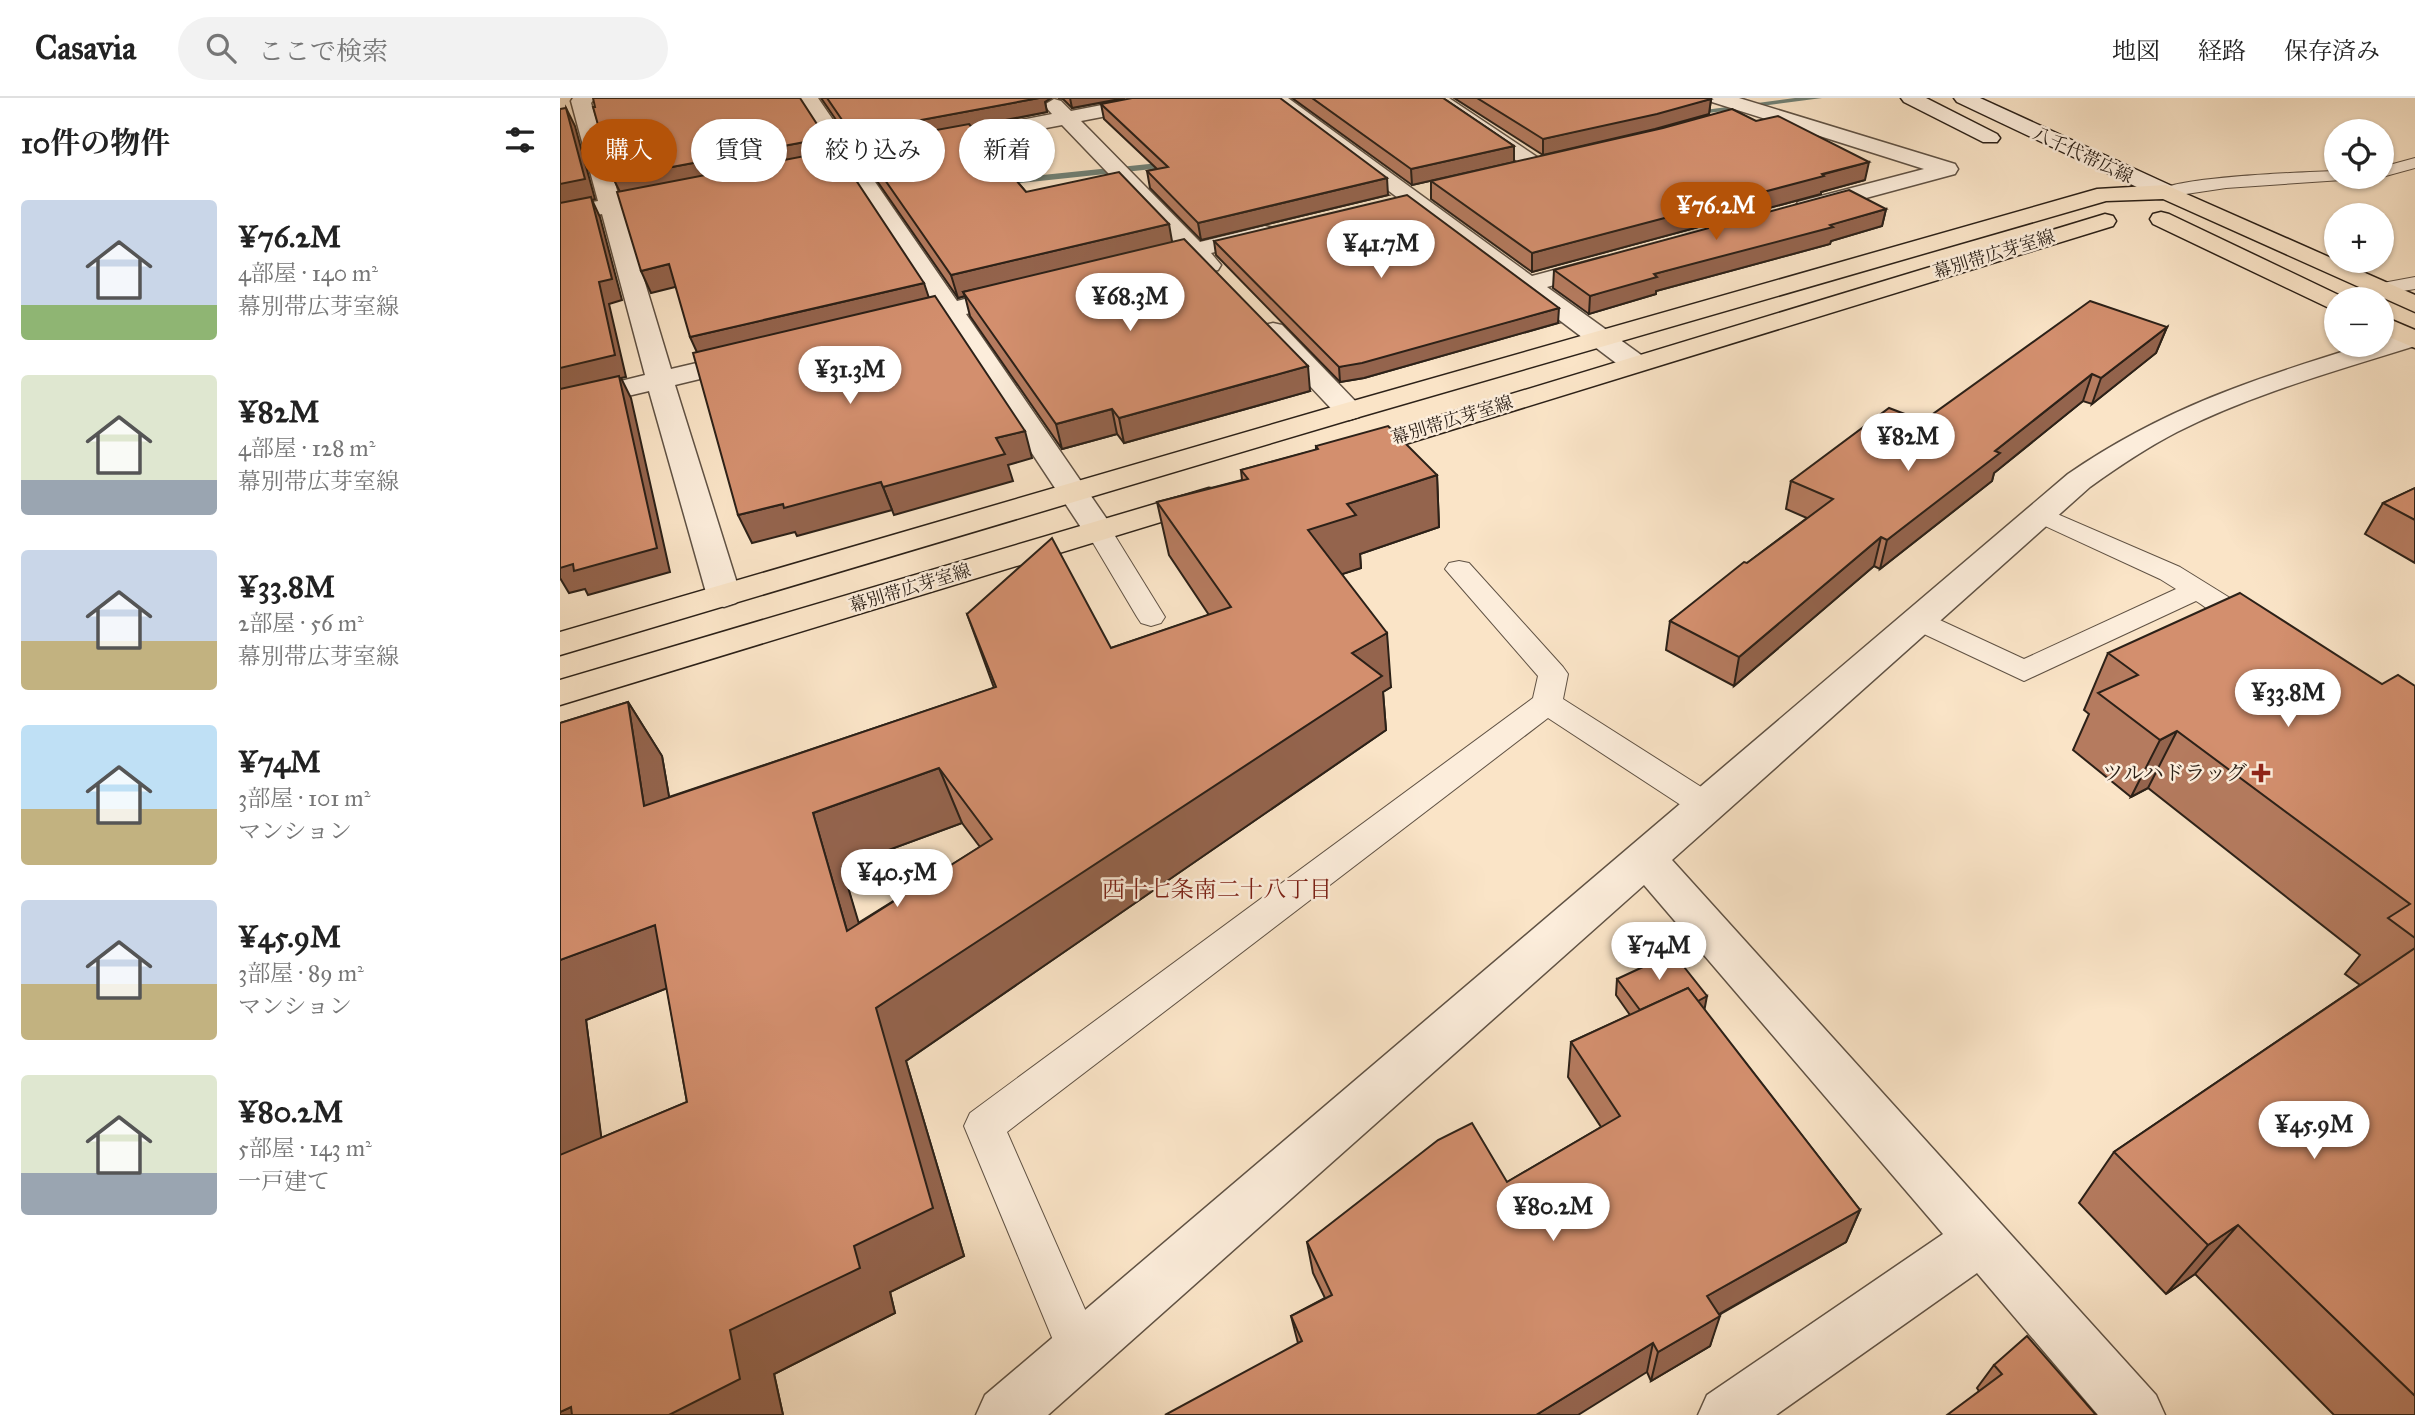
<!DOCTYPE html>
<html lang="ja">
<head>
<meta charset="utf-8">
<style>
	:root { --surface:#fff; --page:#f2f2f2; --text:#222; --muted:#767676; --line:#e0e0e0; --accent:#b45309 }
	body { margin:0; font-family:"IM FELL Great Primer","Noto Serif JP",serif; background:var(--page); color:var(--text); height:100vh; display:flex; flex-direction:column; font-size:26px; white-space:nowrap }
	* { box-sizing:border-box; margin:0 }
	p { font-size:23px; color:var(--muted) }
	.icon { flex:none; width:38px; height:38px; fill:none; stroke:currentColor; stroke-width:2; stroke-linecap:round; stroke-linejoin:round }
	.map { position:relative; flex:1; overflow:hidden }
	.panel { display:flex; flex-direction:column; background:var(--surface); width:560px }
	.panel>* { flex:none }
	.top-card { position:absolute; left:21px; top:21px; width:665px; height:63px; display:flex; gap:14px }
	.tools { position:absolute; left:1764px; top:21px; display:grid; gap:14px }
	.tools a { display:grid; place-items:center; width:70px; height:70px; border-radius:50%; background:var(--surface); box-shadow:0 2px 5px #0004; font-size:35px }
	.price { position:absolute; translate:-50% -60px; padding:0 16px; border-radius:24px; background:#fff; color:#222; font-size:23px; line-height:46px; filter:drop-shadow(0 2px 4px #0008) }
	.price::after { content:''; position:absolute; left:50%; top:42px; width:21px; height:16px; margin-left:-10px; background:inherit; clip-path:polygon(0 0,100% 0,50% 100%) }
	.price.active { background:var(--accent); color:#fff }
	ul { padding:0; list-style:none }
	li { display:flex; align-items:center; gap:21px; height:175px; padding:0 21px }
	li span { display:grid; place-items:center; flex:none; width:196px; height:140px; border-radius:7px; color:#555 }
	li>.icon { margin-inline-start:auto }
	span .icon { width:84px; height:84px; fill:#fffc; stroke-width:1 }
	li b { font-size:30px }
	h2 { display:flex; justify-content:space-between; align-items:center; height:84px; padding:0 21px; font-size:30px }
	.pill { padding:0 24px; border-radius:32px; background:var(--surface); box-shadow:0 2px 5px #0004; font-size:24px; line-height:63px }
	.pill.active { background:var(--accent); color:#fff }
	header { display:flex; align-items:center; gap:42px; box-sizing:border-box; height:98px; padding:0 35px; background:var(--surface); border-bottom:2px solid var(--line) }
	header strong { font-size:33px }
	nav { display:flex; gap:38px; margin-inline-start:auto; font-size:24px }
	.search { width:490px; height:63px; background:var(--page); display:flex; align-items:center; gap:18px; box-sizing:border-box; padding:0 24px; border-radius:38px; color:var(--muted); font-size:26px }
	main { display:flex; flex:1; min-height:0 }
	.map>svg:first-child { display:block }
</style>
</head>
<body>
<header>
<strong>Casavia</strong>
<div class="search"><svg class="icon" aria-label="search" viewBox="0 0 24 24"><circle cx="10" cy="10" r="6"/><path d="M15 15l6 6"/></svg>ここで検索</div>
<nav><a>地図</a><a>経路</a><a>保存済み</a></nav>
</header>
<main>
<section class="panel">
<h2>10件の物件<svg class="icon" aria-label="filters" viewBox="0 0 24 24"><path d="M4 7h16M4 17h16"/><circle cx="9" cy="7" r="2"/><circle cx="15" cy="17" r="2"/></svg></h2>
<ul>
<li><span style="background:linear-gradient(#c9d6e8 75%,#8fb573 0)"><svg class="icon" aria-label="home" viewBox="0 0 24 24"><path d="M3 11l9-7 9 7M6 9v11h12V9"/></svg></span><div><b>¥76.2M</b><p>4部屋 · 140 m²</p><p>幕別帯広芽室線</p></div></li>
<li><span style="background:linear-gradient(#dfe7d0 75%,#9aa5b1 0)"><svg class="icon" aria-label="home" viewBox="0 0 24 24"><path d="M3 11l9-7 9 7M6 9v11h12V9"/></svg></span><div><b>¥82M</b><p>4部屋 · 128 m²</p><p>幕別帯広芽室線</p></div></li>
<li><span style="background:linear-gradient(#c9d6e8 65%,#c2b280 0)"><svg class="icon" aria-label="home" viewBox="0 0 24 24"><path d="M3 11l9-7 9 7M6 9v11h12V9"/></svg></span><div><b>¥33.8M</b><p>2部屋 · 56 m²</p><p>幕別帯広芽室線</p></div></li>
<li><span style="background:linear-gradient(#bfe0f5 60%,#c2b280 0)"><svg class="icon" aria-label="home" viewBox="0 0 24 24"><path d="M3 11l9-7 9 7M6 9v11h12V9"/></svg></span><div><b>¥74M</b><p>3部屋 · 101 m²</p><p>マンション</p></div></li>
<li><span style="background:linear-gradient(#c9d6e8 60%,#c2b280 0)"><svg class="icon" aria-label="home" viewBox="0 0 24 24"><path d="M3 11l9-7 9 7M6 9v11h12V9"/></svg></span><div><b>¥45.9M</b><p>3部屋 · 89 m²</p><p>マンション</p></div></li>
<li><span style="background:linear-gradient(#dfe7d0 70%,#9aa5b1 0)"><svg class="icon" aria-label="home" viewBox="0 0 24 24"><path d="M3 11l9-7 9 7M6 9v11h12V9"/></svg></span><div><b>¥80.2M</b><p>5部屋 · 143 m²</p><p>一戸建て</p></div></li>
</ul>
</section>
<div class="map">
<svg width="1855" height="1317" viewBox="0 0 1855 1317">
	<rect width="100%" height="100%" fill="#fae4c7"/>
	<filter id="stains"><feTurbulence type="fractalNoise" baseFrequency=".00286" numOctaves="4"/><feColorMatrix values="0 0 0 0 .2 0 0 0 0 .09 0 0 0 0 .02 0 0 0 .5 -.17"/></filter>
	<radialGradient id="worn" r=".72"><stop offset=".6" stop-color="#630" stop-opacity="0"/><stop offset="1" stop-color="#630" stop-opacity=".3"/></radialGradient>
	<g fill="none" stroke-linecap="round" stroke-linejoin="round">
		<!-- stream -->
		<g fill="#708075" fill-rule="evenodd">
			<polygon points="1235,0 1262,0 1126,18 1122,15"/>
			<polygon points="618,63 621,64 621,68 433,88 428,85 433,82"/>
		</g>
		<defs>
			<g id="lane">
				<polygon points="1855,60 1855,70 1822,79 1820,79 1822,69"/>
				<path d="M1776 73V79H1784L1782 82 1666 90 1606 99 1597 94C1610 79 1748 74 1776 73Z"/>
				<polygon points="1855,179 1855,191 1819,197 1812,195 1809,191 1812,187"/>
				<path d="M1481 409 1620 469 1704 521 1708 527 1704 533C1680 540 1655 515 1636 503L1464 583 1349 529 1345 523 1349 517 1359 514 1369 517 1464 561 1616 491 1600 481 1472 422 1468 417 1472 412Z"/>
				<polygon points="539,425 548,427 552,433 605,519 601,525 591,528 581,525 577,519 526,433 530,427"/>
				<polygon points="899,463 909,465 1003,569 1008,576 1003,601 1157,699 1161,707 1157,715 1145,719 1133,715 988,620 447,1034 542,1250 535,1266 519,1273 503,1266 404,1028 410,1015 973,600 978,578 885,471 889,465"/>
			</g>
			<g id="street">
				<polygon points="13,0 35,0 31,5 59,99 112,89 120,91 123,96 120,101 63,112 111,271 188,253 198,255 201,261 198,267 115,287 181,498 176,505 164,509 152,505 147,498 89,293 0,314 0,298 85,277 42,116 0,124 0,110 38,103 11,3"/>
				<path d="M238 0H258L295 54 492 16 484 7 494 1 501 3 511 13 578 0H619L609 6 521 23 640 144 705 128 713 130 717 135 713 140 651 155 661 167 658 172C644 176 639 171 630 161L584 172 575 170 572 165 575 160 619 149 502 27 302 65 397 203 457 188 466 191 470 196 466 201 406 216 555 433 550 440 539 443 528 440 384 222 336 234 327 231 323 226 327 221 375 209 283 69 233 78 225 77 222 72 225 67 276 57Z"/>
				<polygon points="706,0 728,0 972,178 1043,159 1052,161 1055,166 1052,171 987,189 1084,259 1088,265 1084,271 1074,273 1064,271"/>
				<polygon points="866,0 889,0 989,67 986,72 970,72"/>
				<polygon points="1149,0 1179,0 1395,66 1398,71 1395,76 1254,114 1238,114 1235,109 1238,104 1364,71 1152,4"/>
				<polygon points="713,225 722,227 799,307 803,313 799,319 789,322 779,319 704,239 700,233 704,227"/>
				<path d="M1852 232 1855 233V248C1775 273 1692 296 1617 334 1586 350 1558 369 1530 389L1112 762 1596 1297 1605 1317H1538L1417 1175 1216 1317H1138L1147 1297 1383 1136 1084 787 488 1317H416L425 1297 1508 376C1604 310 1694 281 1804 247H1822V241Z"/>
			</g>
			<g id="secondary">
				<polygon points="1341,0 1366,0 1437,36 1440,40 1437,44 1423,44 1344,4"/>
				<polygon points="1394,0 1420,0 1614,89 1617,94 1614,99 1598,99 1397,4"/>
			</g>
			<g id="primary">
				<polygon points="1606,87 1855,197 1855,214 1603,101 1546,103 799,319 0,557 0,534 779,307 1537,91"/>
				<polygon points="1601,114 1609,116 1787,201 1776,201 1776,212 1767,209 1593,126 1590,121 1593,116"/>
				<polygon points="1545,116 1553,118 1556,123 1553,128 800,360 790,363 780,360 775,354 780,348"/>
				<polygon points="1822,218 1855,232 1855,250 1822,236"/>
				<polygon points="649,390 660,392 664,399 660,406 0,607 0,582"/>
			</g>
		</defs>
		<!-- lane casing -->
		<use href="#lane" stroke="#605244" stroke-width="2"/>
		<!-- street casing -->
		<use href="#street" stroke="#605244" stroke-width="3"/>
		<!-- secondary casing -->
		<use href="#secondary" stroke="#2c2118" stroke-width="3"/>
		<!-- primary casing -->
		<use href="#primary" stroke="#2c2118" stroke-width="3"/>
		<!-- lane -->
		<use href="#lane" fill="#fceddb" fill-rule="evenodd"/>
		<!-- street -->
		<use href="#street" fill="#fceddb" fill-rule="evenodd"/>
		<!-- secondary -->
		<use href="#secondary" fill="#fceddb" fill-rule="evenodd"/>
		<!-- primary -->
		<use href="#primary" fill="#fae4c7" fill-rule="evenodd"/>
	</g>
	<!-- wall -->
	<g fill="#b57b5f" stroke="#2c2118" stroke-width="2" fill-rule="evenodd">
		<polygon points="261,0 491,0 485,4 487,14 411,29 466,94 612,144 750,293 564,345 557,336 502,351 410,218 405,198 398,200 306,67 301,50 296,51"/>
		<polygon points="498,0 565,0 512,10 503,1"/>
		<polygon points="732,0 883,0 954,48 954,64 852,87"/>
		<polygon points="894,0 1149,0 1151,1 1149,16 1095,31 983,57"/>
		<polygon points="541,6 828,97 641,142 590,90 587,73 597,71 544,21"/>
		<polygon points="1305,82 1261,94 1261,96 972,174 871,101 871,83"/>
		<polygon points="1326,111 1322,128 1271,143 1270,146 1096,193 1096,196 1029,216 993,190 994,172"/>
		<polygon points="654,143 998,225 804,280 780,284 656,157"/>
		<polygon points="1607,229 1596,255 1532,306 1523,303 1434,375 1432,383 1320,471 1314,468 1174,588 1106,552 1110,523 1247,420 1226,411 1231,383 1363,323"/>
		<path d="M756 348 877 377 879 429 800 456 801 470 782 476 831 589 823 594 826 632 346 963 404 1158 330 1194 335 1215 214 1276 223 1317H0V625L68 604 102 658 109 699 434 590 407 516 551 550 649 517 609 457 597 404 682 382 681 372 756 352ZM402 725 420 749 298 825 282 769ZM107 890 127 1004 41 1040 26 922Z"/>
		<polygon points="1855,390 1855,465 1805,436 1823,405"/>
		<polygon points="1548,555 1822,586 1855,588 1855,1317 1774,1317 1635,1176 1606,1196 1519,1105 1554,1054 1800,887 1785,876 1800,857 1588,690 1571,699 1513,652 1529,616 1524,612"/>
		<polygon points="1057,881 1144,912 1300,1112 1286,1144 1159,1217 1150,1248 1091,1283 1087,1274 738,1245 731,1218 765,1200 753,1175 747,1144 947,1084 1041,1029 1008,979 1011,944 1070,917 1056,897"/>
		<polygon points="1434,1267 1536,1317 1419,1293 1417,1290"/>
	</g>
	<!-- shaded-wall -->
	<g fill="#94644d" stroke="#2c2118" stroke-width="2">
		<polygon points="479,0 491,0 485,4 487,14 302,50 300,46 301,50 296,51 291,35"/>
		<polygon points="510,0 565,0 512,10"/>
		<polygon points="1151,1 1149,16 1095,31 983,57 983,41"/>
		<polygon points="6,10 15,28 35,101 32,102 40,119 62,202 49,206 66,279 61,280 71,300 110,474 28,497 25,491 9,495 0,480 0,86"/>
		<polygon points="266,40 272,56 61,96 53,80"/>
		<polygon points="954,48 954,64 852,87 851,71"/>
		<polygon points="1309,64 1305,82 1261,94 1261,96 972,174 972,155"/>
		<polygon points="827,80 828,97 641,142 638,125"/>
		<polygon points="1326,111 1322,128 1271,143 1270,146 1096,193 1096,196 1029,216 1030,198 1094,176"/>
		<polygon points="609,126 613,149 403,194 405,198 398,200 391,177"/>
		<polygon points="109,166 119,188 91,195 81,173"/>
		<polygon points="364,185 371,206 140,261 130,239"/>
		<polygon points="999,210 998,225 804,280 780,284 779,269"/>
		<polygon points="1607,229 1596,255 1532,306 1541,280"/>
		<polygon points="748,268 750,293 564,345 559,320"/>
		<polygon points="1532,276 1523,303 1434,375 1432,383 1320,471 1327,442 1435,353"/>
		<polygon points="552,311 557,336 502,351 496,326"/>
		<polygon points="465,333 472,360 448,367 453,383 334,417 323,389 436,340"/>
		<polygon points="877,377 879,429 800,456 801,470 755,485 748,432 787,406"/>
		<polygon points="321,384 332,412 237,438 235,434 192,445 178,417 223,406"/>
		<polygon points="1321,439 1314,468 1174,588 1179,559"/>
		<polygon points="827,535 831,589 823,594 826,632 346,963 404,1158 330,1194 335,1215 214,1276 223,1317 109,1317 170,1232 294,1148 316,910 792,555"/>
		<polygon points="68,604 102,658 120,762 84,708"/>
		<polygon points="1617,633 1588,690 1571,699 1600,642"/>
		<polygon points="379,670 402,725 282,769 317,886 287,833 253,715"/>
		<polygon points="95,827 133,880 26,922 50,1106 0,1057 0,862"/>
		<polygon points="1147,898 1144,914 1089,925"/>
		<polygon points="1300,1112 1286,1144 1138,1228 1147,1198"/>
		<polygon points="1678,1127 1635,1176 1606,1196 1648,1147"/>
		<polygon points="1160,1218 1150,1248 1091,1283 1098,1254"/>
		<polygon points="1093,1245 1087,1274 1018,1317 976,1317"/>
		<polygon points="11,1309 22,1317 0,1317 0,1314"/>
	</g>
	<!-- building -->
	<g fill="#d38f6e" stroke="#2c2118" stroke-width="2" fill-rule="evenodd">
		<polygon points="33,0 240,0 266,40 53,80 33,9 35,9"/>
		<polygon points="267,0 479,0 291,35"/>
		<polygon points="572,0 720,0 827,80 638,125 587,73 608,69 541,6"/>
		<polygon points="752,0 883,0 954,48 851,71"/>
		<polygon points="917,0 1149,0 1151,1 1097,16 983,41"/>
		<polygon points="6,10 25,81 0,86 0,11"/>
		<polygon points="1172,11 1196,23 1218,18 1309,64 1262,76 1264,78 972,155 871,83 1103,30"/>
		<polygon points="409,26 466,94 559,74 609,126 391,177 300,46"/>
		<polygon points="276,52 364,185 130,239 109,166 81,173 57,94"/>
		<polygon points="1289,92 1326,111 1270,127 1273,129 1094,176 1097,179 1030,198 994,172"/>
		<polygon points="847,97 999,210 802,265 779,269 654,143"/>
		<polygon points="31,99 52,181 39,184 55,257 0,270 0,105"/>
		<polygon points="624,141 748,268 559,320 552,311 496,326 403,194"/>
		<polygon points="375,198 465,333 436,340 445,356 323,389 321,384 224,410 223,406 178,417 133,255"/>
		<polygon points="1530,203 1607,229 1541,280 1532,276 1435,353 1440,355 1327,442 1321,439 1179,559 1110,523 1184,464 1187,465 1273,401 1231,383 1329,310 1363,323"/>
		<polygon points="59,278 97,450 14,473 13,466 0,470 0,291"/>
		<path d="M828 328 877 377 787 406 796 417 748 432 827 535 792 555 822 578 316 910 373 1110 294 1148 300 1170 170 1232 180 1281 109 1317H12L11 1309 0 1314V1053V1057L127 1004 95 827 0 862V625L68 604 84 708 436 589 407 516 492 440 551 550 671 509 597 404 688 381 681 372 758 351 756 348ZM379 670 432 741 287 833 253 715Z"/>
		<polygon points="1855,390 1855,422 1823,405"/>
		<polygon points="1680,495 1822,586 1838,577 1855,588 1855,840 1828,820 1850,806 1617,633 1600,642 1538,595 1578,577 1548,555"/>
		<polygon points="1855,850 1855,1298 1678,1127 1648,1147 1554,1054"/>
		<polygon points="1113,855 1147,898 1138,903 1128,890 1080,912 1057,881"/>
		<polygon points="1128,890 1300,1112 1147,1198 1160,1218 1098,1254 1093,1245 976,1317 605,1317 742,1243 731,1218 772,1197 747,1144 878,1042 912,1025 947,1084 1060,1018 1011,944"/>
		<polygon points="1467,1238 1536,1317 1387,1317 1442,1276 1434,1267"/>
	</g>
	<!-- markers -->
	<path fill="#8f2418" stroke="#fceddb" stroke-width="2.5" d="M1697.5 664.5h7v7h7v7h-7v7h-7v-7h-7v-7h7z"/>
	<g text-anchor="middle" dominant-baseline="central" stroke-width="5" stroke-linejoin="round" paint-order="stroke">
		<!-- far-street labels -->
		<g font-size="18" fill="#2c2118" stroke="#fceddb">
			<text transform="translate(1523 57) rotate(25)">八千代帯広線</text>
			<text transform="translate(1434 156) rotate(-17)">幕別帯広芽室線</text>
			<text transform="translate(892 322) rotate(-17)">幕別帯広芽室線</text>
			<text transform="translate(350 490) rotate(-17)">幕別帯広芽室線</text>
		</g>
		<!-- poi labels -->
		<g font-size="21" fill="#2c2118" stroke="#fceddb" text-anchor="end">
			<text x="1687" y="675">ツルハドラッグ</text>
		</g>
		<!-- neighbourhood labels -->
		<g font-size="23" fill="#7a1f14" stroke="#fceddb">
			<text x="657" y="791">西十七条南二十八丁目</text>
		</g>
	</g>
	<rect width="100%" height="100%" filter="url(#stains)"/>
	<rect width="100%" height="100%" fill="url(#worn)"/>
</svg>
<div class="tools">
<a><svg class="icon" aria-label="locate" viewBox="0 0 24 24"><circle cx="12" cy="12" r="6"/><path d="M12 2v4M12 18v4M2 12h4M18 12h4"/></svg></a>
<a>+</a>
<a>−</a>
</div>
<b class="price active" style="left:1156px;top:144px">¥76.2M</b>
<b class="price" style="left:821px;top:182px">¥41.7M</b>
<b class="price" style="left:570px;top:235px">¥68.3M</b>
<b class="price" style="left:290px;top:308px">¥31.3M</b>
<b class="price" style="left:1348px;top:375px">¥82M</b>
<b class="price" style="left:1728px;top:631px">¥33.8M</b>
<b class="price" style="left:337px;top:811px">¥40.5M</b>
<b class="price" style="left:1099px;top:884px">¥74M</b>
<b class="price" style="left:1754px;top:1063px">¥45.9M</b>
<b class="price" style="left:993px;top:1145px">¥80.2M</b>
<div class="top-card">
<a class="pill active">購入</a>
<a class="pill">賃貸</a>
<a class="pill">絞り込み</a>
<a class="pill">新着</a>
</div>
</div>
</main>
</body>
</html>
